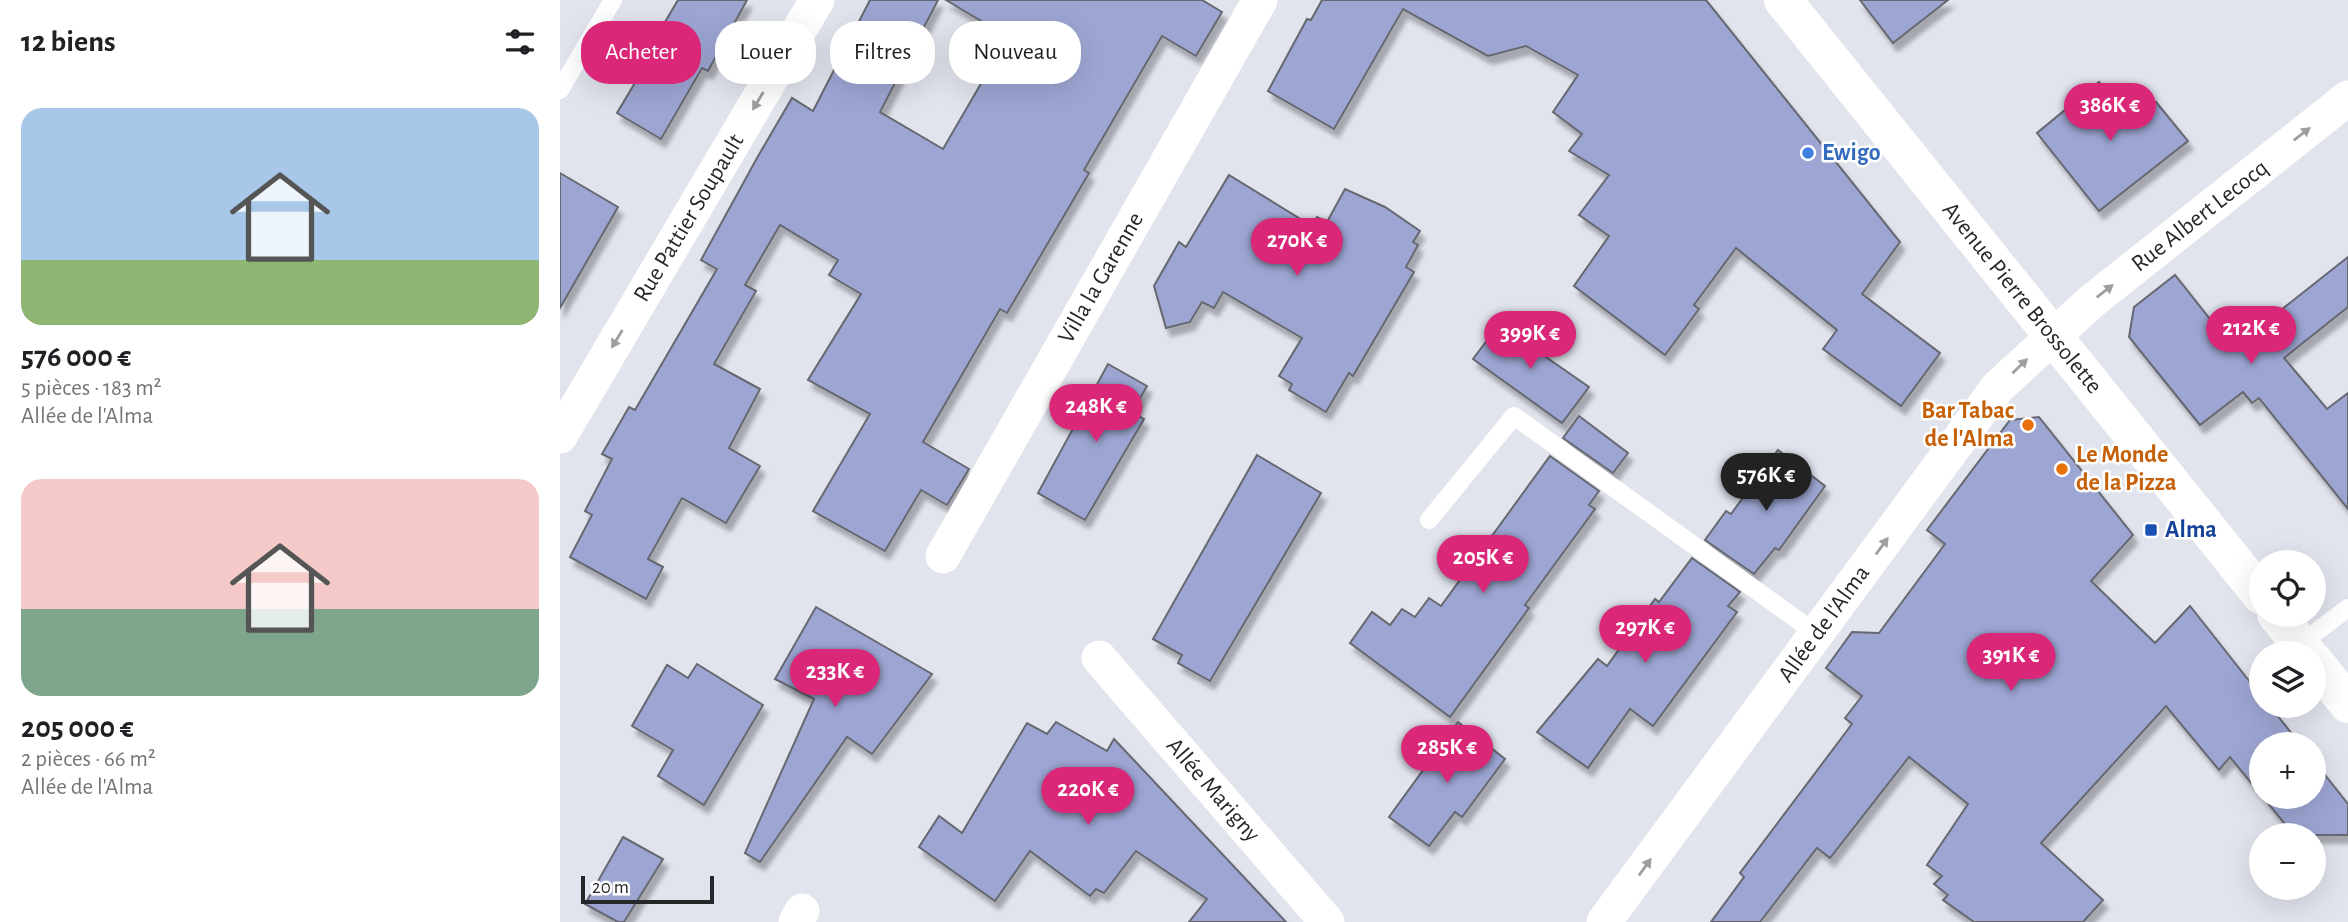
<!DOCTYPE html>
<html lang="fr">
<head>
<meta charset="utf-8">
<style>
	:root { --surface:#fff; --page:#f6f6f6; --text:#202124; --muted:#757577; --accent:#db2777 }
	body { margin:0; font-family:"Alegreya Sans",sans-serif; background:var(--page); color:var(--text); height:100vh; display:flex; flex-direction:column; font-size:26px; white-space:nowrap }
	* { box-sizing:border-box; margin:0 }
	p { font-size:23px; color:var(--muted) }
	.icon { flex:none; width:38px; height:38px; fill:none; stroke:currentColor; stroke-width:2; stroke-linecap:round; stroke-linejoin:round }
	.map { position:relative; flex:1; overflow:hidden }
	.details { display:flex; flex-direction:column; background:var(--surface); width:560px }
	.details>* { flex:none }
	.top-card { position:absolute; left:21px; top:21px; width:665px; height:63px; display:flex; gap:14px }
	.fabs { position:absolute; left:1689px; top:550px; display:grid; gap:14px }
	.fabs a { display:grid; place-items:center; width:77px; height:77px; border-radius:50%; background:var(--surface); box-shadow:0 7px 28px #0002; font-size:35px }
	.scale { position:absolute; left:21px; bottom:18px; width:133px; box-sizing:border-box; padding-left:7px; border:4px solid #26272b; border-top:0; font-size:19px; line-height:24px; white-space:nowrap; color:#26272b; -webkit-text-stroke:5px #fff; paint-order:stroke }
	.price { position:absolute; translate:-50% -60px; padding:0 16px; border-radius:24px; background:var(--accent); color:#fff; font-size:23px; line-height:46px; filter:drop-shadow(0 2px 4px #0008) }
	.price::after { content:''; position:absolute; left:50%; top:42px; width:21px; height:16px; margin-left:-10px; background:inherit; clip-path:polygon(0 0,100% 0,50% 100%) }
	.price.selected { background:#222; color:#fff }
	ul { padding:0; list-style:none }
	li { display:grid; align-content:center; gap:14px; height:371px; padding:0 21px }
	li span { display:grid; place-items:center; height:217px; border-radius:21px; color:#555 }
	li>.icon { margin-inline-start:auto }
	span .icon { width:126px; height:126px; fill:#fffc; stroke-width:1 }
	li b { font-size:30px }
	h2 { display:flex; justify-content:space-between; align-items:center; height:84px; padding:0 21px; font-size:30px }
	.tag { padding:0 24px; border-radius:28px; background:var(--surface); box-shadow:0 7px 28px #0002; font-size:24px; line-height:63px }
	.tag.selected { background:var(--accent); color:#fff }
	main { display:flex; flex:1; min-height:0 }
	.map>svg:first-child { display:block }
</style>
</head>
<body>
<main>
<section class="details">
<h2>12 biens<svg class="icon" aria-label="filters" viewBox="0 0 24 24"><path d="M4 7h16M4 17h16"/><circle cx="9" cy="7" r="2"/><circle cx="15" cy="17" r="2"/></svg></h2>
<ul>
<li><span style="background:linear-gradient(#a9c7e8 70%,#8fb573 0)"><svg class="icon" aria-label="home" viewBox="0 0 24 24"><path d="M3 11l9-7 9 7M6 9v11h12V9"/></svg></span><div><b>576 000 €</b><p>5 pièces · 183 m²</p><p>Allée de l'Alma</p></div></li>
<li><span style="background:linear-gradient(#f6c9c9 60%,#7fa58c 0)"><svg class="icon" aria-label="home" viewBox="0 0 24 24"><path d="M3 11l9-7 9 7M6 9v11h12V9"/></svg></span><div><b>205 000 €</b><p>2 pièces · 66 m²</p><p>Allée de l'Alma</p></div></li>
</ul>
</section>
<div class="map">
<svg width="1788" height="922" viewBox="0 0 1788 922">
	<defs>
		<filter id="shadow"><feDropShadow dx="4.5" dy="8" stdDeviation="2" flood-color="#0004"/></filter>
	</defs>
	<rect width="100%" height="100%" fill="#e1e3ed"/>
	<!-- building -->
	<g fill="#9da6d3" stroke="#666870" stroke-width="2" filter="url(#shadow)">
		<polygon points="118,0 187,0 148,71 142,68 101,139 57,113 88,61 83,59"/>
		<polygon points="310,0 378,0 320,112 383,149 448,37 386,0 642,0 662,12 636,56 602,36 524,170 529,173 447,313 440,309 363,442 409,469 387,505 361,490 325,551 253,511 310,414 248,380 301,294 269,275 278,260 220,225 185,285 196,291 154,364 200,389 169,448 200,466 166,523 122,498 88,559 103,567 86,599 10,557 32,515 25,511 52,459 42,454 69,407 75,410 157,269 141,260 197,158 232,98 253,111"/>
		<polygon points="762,0 1146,0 1340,242 1302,294 1380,353 1341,406 1263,349 1277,330 1176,248 1134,305 1139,309 1105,355 1014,286 1049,236 1019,215 1049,175 1009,151 1022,134 993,112 1018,75 966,46 928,56 843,9 774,129 708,91 747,19 751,20"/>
		<polygon points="1300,0 1388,0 1333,43"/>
		<polygon points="1539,82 1560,106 1571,98 1583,112 1596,102 1628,141 1539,211 1477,133"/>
		<polygon points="0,173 58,207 0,308"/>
		<polygon points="669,175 752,226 757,217 767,222 785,189 825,207 860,231 853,242 858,245 846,267 854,272 793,376 789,373 766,412 729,390 732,384 719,376 742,338 663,292 654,308 642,302 630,322 606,328 594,286 619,242 626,247"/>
		<polygon points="1788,257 1788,307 1724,358 1767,409 1788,393 1788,509 1699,398 1692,403 1683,392 1640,425 1569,337 1574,307 1615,275 1673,348"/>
		<polygon points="944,318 986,350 983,355 1029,387 1002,423 913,359"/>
		<polygon points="548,364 587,386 572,412 584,419 525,520 478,493"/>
		<polygon points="1019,416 1068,453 1053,473 1003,438"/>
		<polygon points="1479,417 1573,535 1531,581 1595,643 1630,606 1701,696 1701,705 1709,705 1740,744 1701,744 1701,795 1670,757 1659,770 1606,706 1481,843 1543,900 1523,922 1414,922 1383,900 1388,895 1374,884 1382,876 1367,865 1408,804 1349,757 1270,858 1257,848 1200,922 1151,922 1184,877 1180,873 1292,724 1285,718 1302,696 1266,668 1292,632 1319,633 1385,544 1367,530 1450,420"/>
		<polygon points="1218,450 1265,486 1219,550 1215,548 1194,574 1145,540 1166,511 1171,514"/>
		<polygon points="697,455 761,493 650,681 618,663 622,655 593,639"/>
		<polygon points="990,456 1039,491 1029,505 1035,509 965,605 969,608 890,717 790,643 812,612 830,625 842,609 855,617 869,598 881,606"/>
		<polygon points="1132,558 1180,592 1168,606 1177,612 1093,726 1070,709 1028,768 977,732 1038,659 1047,666 1095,599 1099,602"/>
		<polygon points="256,607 372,674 312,754 287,737 200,862 185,853 254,699 215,679"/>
		<polygon points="137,664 203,705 144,805 98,776 113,750 72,726 107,665 128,678"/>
		<polygon points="496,722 547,751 554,739 726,922 629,922 647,899 576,851 544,893 536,889 530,896 470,851 435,901 359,847 379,816 402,833 467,723 487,734"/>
		<polygon points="898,722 945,759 902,817 895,812 869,846 829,817"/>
		<polygon points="1754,761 1788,804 1788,835 1734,835 1702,796 1754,796"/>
		<polygon points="63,837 103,859 64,922 58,922 25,904"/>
	</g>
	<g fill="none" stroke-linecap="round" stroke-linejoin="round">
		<!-- lane -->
		<g stroke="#fff" stroke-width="18">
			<polyline points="0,90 53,0"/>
			<polyline points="869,520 954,416 1257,634"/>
			<polyline points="1740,644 1788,608"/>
		</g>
		<!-- street -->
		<g stroke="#fff" stroke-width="35">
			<polyline points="0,436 257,0"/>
			<polyline points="383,556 700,0"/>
			<polyline points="539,658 767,922"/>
			<polyline points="236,922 242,911"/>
			<polyline points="1044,922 1438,387 1532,301 1788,98"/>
		</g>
		<!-- secondary -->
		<g stroke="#fff" stroke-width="38">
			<polyline points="1223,0 1701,595"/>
			<polyline points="1716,614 1747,653"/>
			<polyline points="1754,661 1788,704"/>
		</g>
	</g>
	<!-- one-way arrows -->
	<defs><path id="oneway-solid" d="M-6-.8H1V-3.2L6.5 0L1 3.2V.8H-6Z" transform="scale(1.75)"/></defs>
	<g fill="#9d9ea0">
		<use href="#oneway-solid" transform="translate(198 101) rotate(121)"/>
		<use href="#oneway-solid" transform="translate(1742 134) rotate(-38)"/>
		<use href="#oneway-solid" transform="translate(1545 291) rotate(-38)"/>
		<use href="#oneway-solid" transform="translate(57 339) rotate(121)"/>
		<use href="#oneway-solid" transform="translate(1460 366) rotate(-44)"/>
		<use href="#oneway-solid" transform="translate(1322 546) rotate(-54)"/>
		<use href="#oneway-solid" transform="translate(1085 867) rotate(-54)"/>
	</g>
	<!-- markers -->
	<circle fill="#3f7fe0" stroke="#fff" stroke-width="2.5" cx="1248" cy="153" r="7"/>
	<g fill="#e8710a" stroke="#fff" stroke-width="2.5">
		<circle cx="1468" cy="425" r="7"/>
		<circle cx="1502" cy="469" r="7"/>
	</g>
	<rect fill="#1a4fb4" stroke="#fff" stroke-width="2.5" x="1584" y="523" width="14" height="14" rx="3.5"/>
	<g text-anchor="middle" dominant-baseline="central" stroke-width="5" stroke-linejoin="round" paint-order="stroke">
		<!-- shop labels -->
		<g font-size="24" font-weight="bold" fill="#366cbe" stroke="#fff" text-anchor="start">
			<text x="1262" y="153">Ewigo</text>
		</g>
		<!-- street labels -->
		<g font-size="24" fill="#26272b" stroke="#fff">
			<text transform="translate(1640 216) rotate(-38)">Rue Albert Lecocq</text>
			<text transform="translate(129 218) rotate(-59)">Rue Pattier Soupault</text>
			<text transform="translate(541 278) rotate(-60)">Villa la Garenne</text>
			<text transform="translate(1462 298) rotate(51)">Avenue Pierre Brossolette</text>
			<text transform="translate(1264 624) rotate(-54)">Allée de l'Alma</text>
			<text transform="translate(653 790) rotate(49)">Allée Marigny</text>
		</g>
		<!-- food labels -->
		<g font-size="24" font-weight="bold" fill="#c56008" stroke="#fff" text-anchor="end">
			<text x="1454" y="411">Bar Tabac<tspan x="1454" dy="28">de l'Alma</tspan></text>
			<text x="1516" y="455" text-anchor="start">Le Monde<tspan x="1516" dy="28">de la Pizza</tspan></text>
		</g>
		<!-- transit labels -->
		<g font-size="24" font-weight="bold" fill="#164399" stroke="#fff" text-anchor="start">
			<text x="1605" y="530">Alma</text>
		</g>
	</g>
</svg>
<div class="fabs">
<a><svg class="icon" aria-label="locate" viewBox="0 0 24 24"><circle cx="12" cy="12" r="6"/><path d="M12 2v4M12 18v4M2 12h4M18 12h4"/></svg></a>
<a><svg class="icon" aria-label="layers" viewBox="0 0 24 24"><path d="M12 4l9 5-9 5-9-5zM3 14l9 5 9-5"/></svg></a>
<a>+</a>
<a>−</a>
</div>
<div class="scale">20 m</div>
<b class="price" style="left:1550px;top:143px">386K €</b>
<b class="price" style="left:737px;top:278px">270K €</b>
<b class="price" style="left:1691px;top:366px">212K €</b>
<b class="price" style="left:970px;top:371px">399K €</b>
<b class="price" style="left:536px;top:444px">248K €</b>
<b class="price selected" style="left:1206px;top:513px">576K €</b>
<b class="price" style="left:923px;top:595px">205K €</b>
<b class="price" style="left:1085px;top:665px">297K €</b>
<b class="price" style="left:1451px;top:693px">391K €</b>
<b class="price" style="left:275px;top:709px">233K €</b>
<b class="price" style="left:887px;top:785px">285K €</b>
<b class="price" style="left:528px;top:827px">220K €</b>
<div class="top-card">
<a class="tag selected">Acheter</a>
<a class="tag">Louer</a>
<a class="tag">Filtres</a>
<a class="tag">Nouveau</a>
</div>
</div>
</main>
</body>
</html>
